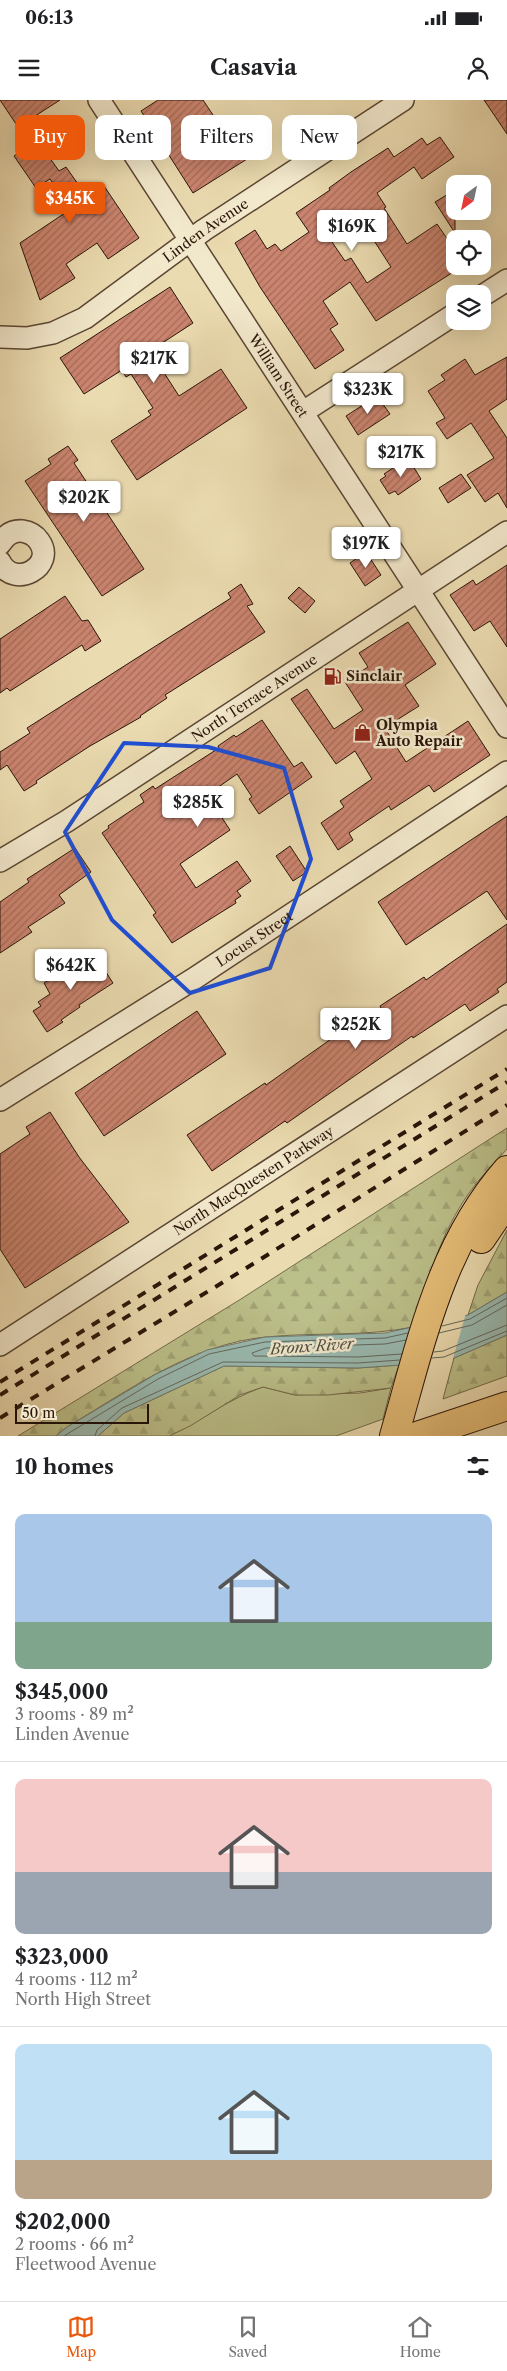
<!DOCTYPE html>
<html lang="en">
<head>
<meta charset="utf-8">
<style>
	:root { --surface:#fff; --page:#f2f2f2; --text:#202124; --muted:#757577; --line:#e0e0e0; --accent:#ea580c }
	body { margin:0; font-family:"Libre Caslon Text",serif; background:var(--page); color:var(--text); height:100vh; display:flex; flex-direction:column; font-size:19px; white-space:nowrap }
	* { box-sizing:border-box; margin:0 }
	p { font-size:16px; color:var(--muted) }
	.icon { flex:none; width:28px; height:28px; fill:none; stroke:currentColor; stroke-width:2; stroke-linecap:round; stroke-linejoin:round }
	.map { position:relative; height:1336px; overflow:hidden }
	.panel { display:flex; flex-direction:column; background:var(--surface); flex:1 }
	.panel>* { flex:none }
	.banner { position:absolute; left:15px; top:15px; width:478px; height:45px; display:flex; gap:10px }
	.needle { width:32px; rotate:213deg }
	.tools { position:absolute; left:446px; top:75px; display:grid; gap:10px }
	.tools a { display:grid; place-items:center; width:45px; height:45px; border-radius:10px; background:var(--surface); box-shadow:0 5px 20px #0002; font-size:25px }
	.scale { position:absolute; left:15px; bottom:12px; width:134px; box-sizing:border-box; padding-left:5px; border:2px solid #2a1509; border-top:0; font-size:14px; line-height:18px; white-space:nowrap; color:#2a1509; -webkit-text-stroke:4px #f2e8cc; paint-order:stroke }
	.price { position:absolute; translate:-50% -42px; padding:0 11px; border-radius:5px; background:#fff; color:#222; font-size:16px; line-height:32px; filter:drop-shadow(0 1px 2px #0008) }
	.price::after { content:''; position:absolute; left:50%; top:30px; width:15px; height:11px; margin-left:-8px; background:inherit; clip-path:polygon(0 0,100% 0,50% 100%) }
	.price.on { background:var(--accent); color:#fff }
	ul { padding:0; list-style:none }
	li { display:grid; align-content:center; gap:10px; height:265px; padding:0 15px }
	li+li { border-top:1px solid var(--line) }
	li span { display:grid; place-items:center; height:155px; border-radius:10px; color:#555 }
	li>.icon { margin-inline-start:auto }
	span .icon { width:90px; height:90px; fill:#fffc; stroke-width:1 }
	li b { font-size:21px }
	h2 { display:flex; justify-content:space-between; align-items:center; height:60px; padding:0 15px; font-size:21px }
	.pill { padding:0 18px; border-radius:10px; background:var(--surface); box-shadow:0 5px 20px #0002; font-size:18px; line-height:45px }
	.pill.on { background:var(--accent); color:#fff }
	.status { display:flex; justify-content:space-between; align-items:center; height:35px; padding:0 25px; background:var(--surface); direction:ltr }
	.status svg { height:14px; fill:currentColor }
	header { display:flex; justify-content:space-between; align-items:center; height:65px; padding:0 15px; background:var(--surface); font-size:22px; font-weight:700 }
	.dock { display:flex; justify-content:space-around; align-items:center; height:70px; border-top:1px solid var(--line); background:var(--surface); font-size:14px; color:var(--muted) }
	.dock a { display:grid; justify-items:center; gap:2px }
	.dock .on { color:var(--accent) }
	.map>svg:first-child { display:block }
</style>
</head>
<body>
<div class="status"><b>06:13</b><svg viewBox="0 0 49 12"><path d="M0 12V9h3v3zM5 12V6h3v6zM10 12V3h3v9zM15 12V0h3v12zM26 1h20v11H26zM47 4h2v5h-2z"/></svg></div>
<header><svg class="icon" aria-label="menu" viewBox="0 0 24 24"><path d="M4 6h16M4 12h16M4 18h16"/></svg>Casavia<svg class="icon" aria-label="person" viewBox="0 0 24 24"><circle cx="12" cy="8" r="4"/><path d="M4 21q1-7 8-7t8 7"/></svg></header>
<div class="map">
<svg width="507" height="1336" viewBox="0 0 507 1336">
	<defs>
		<pattern id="forest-firs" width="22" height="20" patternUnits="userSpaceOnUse" patternTransform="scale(1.25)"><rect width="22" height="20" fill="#bbbf89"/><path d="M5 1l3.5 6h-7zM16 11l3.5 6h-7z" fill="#a1a375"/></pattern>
		<pattern id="building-hatch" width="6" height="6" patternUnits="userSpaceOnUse" patternTransform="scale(1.25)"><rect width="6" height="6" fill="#cb846f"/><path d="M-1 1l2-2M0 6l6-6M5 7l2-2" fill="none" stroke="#a56b59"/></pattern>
	</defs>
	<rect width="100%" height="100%" fill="#ebdbb0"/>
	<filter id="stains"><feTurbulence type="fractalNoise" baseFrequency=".004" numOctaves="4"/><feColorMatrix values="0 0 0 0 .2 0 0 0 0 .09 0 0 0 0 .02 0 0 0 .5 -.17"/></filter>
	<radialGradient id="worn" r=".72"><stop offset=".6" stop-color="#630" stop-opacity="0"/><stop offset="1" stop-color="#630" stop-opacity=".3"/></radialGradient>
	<!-- grass -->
	<path fill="#bbbf89" stroke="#726a49" d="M263 1287 295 1295 360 1293 391 1288 383 1319 336 1336H169C201 1321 228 1299 263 1287Z"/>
	<!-- forest -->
	<g fill="url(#forest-firs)" stroke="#726a49">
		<path d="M507 1028V1049C495 1063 480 1077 469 1093 441 1133 427 1180 413 1227 364 1237 315 1232 266 1237 192 1244 129 1290 67 1327L56 1336H18L241 1199Z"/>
		<polygon points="507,1130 507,1192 468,1215 478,1185"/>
		<polygon points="507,1235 507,1276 443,1299 454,1258"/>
		<polygon points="399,1265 391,1288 328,1295 295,1295 263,1287 240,1295 190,1326 169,1336 98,1336 124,1313 224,1266 358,1268"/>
	</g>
	<!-- water -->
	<polygon fill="#99bab1" stroke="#6d786e" points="507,1192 507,1235 445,1262 358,1268 224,1266 124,1313 98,1336 56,1336 67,1327 156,1274 207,1250 265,1237 385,1233 468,1215"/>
	<!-- pier -->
	<polygon fill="#ebdbb0" points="466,1213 452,1262 446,1265 403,1267 415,1224"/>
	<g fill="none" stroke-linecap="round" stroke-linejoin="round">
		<!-- shore -->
		<g stroke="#62685d" stroke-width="1">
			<polyline points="442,1226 470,1219 507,1198"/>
			<polyline points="439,1233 472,1225 507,1205"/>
			<polyline points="434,1252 443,1251 507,1225"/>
			<polyline points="402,1254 358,1257 254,1256 252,1253 266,1248 385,1244 406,1240"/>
			<polyline points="432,1258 444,1257 507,1231"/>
			<polyline points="64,1336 158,1279 209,1254 265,1242 385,1238 408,1233"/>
			<polyline points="95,1336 97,1330 122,1308 223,1262 358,1263 400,1260"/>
		</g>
	</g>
	<!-- building -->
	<g fill="url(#building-hatch)" stroke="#2a1509" fill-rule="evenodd">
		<polygon points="0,0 60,0 18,27"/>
		<polygon points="158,0 203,0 221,27 233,20 255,54 193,93 141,11"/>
		<polygon points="484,0 507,0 507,34"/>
		<path d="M440 37 454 57 422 79 414 67 377 93 386 107 384 108 407 144 437 124 455 150V171L376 221 350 182 323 201 338 224 330 229 344 250 315 269 260 187 235 143 255 130 267 149 275 144 281 151 309 132 296 113 330 90 329 88 351 72 388 48 394 57 422 38 427 45ZM344 110 357 130 364 125 391 167 367 183 351 158 345 161 321 126Z"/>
		<polygon points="37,40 59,71 66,67 85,94 102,83 139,138 108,159 97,143 66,164 75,178 40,200 20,143 71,109 50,79 36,88 14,56"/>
		<polygon points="455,90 455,133 435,102"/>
		<polygon points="170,187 193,223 150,251 179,296 221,269 247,308 137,380 111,341 151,315 148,311 153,308 131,274 126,277 122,270 84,294 60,258"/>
		<polygon points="507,257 507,299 489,311 507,338 507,408 498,393 485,402 467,375 494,358 471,323 447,339 436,323 445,318 428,291 445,280 441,275 465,259 475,275"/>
		<polygon points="377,296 390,314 358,335 346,316"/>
		<polygon points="68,346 78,360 74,363 144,469 102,496 25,381 51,364 48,359"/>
		<polygon points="408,358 421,379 398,395 395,391 389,394 380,380 386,376 384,374"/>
		<polygon points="461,374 471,388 448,403 439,388"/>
		<polygon points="366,452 381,475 365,486 350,463"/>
		<polygon points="507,465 507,547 490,521 474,531 450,495 473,480 476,485"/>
		<polygon points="241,484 253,504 247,506 265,532 165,595 167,598 140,616 141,617 90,646 36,681 37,683 24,691 7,665 0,670 0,652 30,633 27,628 231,498 228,493"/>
		<polygon points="299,487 315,501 305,513 288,498"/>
		<polygon points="65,496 82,521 88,520 101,541 85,551 82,545 10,591 7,588 0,593 0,539"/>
		<polygon points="408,522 436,564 405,585 419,606 384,628 386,630 406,662 468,621 490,655 434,692 429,685 391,710 389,706 349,733 353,740 338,750 321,723 344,707 340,701 372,679 355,651 336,664 291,599 307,589 334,629 363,610 345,582 368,567 359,553"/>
		<polygon points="262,620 294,667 302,662 312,677 259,714 249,699 252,697 237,674 207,695 230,730 180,764 196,788 237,761 251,781 237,791 241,796 235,800 236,803 172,843 153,815 156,813 102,733 109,728 108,726 144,702 140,695 153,686 155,689 219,648 218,646 234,635 236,637"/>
		<polygon points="507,716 507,820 487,791 406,845 378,802"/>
		<polygon points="290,746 307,772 293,781 276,756"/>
		<polygon points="75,748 91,772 59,795 65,803 28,827 32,832 0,853 0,802 29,782 27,779"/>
		<polygon points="507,824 507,882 497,889 499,892 470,911 465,904 413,938 412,936 287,1023 285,1021 212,1071 187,1035 265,983 266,985 358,920 360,922 381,908 380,906 424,877 426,880"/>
		<polygon points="96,857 113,883 79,905 80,907 61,920 63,922 47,932 33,911 41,906 38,902 50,894 44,883 81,859 85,864"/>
		<polygon points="197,911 226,954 104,1036 75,993"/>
		<polygon points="50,1012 79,1057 129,1122 25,1188 0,1149 0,1054 30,1034 26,1027"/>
	</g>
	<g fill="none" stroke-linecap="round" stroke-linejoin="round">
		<defs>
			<g id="minor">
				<path id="s1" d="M99 0 507 627"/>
				<polyline points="482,196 507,180"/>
				<path id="s2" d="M0 237 27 238 53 233 85 218 204 130 403 0"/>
				<polyline points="303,312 455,214"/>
				<path d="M0 444C5 436 12 430 22 431 29 432 35 435 39 441 57 466 14 490 0 462"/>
				<path id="s3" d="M0 761 67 721 507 432"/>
				<path id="s4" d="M0 1000 192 880 507 672"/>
				<path id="s5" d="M0 1245 507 916"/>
			</g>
			<g id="motorway">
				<polyline points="481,1139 507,1101"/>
				<path d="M394 1336C421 1243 441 1145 507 1070"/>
				<polyline points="417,1336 507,1306"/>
			</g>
		</defs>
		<!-- minor casing -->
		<use href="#minor" stroke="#5a4633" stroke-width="24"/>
		<!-- motorway casing -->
		<use href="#motorway" stroke="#2a1509" stroke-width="30"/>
		<!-- minor -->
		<use href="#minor" stroke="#f2e8cc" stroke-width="21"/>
		<!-- motorway -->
		<use href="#motorway" stroke="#e6be78" stroke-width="28"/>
		<!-- rail -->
		<g stroke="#2a1509" stroke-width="4" stroke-dasharray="9 9" stroke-linecap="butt">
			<polyline points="0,1282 507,969"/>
			<polyline points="0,1295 507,982"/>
			<polyline points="0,1318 248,1167 507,1005"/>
		</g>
	</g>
	<!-- marked area -->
	<path fill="none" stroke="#1d4ed8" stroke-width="4" stroke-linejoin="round" d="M124 643 208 647 284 668 311 759 270 868 190 893 112 820 65 732Z"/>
	<!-- icons -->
	<defs>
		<symbol id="fuel-bare" viewBox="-9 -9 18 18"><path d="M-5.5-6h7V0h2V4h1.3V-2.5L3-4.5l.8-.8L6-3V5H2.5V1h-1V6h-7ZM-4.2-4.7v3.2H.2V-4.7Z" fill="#8f2418" stroke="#f2e8cc" stroke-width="2.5" paint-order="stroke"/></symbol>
		<symbol id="shop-bare" viewBox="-9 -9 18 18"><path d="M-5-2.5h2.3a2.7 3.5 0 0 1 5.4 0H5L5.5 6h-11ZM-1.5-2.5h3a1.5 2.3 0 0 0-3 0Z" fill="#8f2418" stroke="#f2e8cc" stroke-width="2.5" paint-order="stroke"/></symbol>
	</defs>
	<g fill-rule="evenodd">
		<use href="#fuel-bare" x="320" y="564" width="25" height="25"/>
		<use href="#shop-bare" x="350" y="620" width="25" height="25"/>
	</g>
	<g text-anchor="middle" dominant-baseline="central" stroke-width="5" stroke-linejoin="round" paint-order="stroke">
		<!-- street labels -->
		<g font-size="14" fill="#2a1509" stroke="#f2e8cc">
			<text stroke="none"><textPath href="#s2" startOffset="238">Linden Avenue</textPath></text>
			<text stroke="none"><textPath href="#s1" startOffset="329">William Street</textPath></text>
			<text stroke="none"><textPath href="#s3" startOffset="302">North Terrace Avenue</textPath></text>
			<text stroke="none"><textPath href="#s4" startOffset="301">Locust Street</textPath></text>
			<text stroke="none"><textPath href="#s5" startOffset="302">North MacQuesten Parkway</textPath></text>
		</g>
		<!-- poi labels -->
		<g font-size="14" font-weight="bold" fill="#2a1509" stroke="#f2e8cc" text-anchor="start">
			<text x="346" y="576">Sinclair</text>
			<text x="376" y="625">Olympia<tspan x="376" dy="16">Auto Repair</tspan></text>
		</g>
		<!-- water labels -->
		<g font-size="15" font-style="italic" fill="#514f44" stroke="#f2e8cc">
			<text transform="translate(312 1246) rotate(-4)">Bronx River</text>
		</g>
	</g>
	<rect width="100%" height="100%" filter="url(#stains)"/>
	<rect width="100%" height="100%" fill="url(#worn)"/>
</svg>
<div class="tools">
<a><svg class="needle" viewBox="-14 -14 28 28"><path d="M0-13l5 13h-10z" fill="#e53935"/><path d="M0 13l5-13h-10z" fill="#757577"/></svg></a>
<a><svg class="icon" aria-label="locate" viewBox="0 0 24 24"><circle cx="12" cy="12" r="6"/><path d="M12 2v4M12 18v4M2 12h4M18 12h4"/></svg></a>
<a><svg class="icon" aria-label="layers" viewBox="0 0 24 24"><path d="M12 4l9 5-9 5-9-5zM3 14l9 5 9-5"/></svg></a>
</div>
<div class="scale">50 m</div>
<b class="price on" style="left:70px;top:124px">$345K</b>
<b class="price" style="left:352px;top:152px">$169K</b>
<b class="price" style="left:154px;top:284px">$217K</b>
<b class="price" style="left:368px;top:315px">$323K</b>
<b class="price" style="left:401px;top:378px">$217K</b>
<b class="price" style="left:84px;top:423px">$202K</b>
<b class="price" style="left:366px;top:469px">$197K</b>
<b class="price" style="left:198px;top:728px">$285K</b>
<b class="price" style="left:71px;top:891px">$642K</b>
<b class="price" style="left:356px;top:950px">$252K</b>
<div class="banner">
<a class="pill on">Buy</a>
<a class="pill">Rent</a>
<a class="pill">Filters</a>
<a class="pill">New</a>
</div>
</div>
<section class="panel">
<h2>10 homes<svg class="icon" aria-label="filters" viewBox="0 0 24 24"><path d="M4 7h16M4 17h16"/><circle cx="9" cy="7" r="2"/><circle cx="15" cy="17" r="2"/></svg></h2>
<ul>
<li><span style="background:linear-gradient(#a9c7e8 70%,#7fa58c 0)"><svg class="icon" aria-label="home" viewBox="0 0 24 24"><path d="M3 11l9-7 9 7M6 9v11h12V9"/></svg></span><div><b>$345,000</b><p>3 rooms · 89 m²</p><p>Linden Avenue</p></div></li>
<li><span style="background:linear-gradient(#f6c9c9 60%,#9aa5b1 0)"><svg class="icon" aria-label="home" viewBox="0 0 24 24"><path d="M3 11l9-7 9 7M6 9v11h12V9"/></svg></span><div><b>$323,000</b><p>4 rooms · 112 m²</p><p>North High Street</p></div></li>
<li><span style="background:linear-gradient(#bfe0f5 75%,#b9a48a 0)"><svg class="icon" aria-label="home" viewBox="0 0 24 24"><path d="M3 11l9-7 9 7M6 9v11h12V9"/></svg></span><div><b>$202,000</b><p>2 rooms · 66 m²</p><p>Fleetwood Avenue</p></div></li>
</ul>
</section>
<nav class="dock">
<a class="on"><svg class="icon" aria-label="map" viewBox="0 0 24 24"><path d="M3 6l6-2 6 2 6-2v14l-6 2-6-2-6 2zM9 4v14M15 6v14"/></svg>Map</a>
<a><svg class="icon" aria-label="saved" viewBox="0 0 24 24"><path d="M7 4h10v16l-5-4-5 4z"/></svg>Saved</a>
<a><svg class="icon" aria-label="home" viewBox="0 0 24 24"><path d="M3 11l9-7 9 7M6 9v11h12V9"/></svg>Home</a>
</nav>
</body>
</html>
